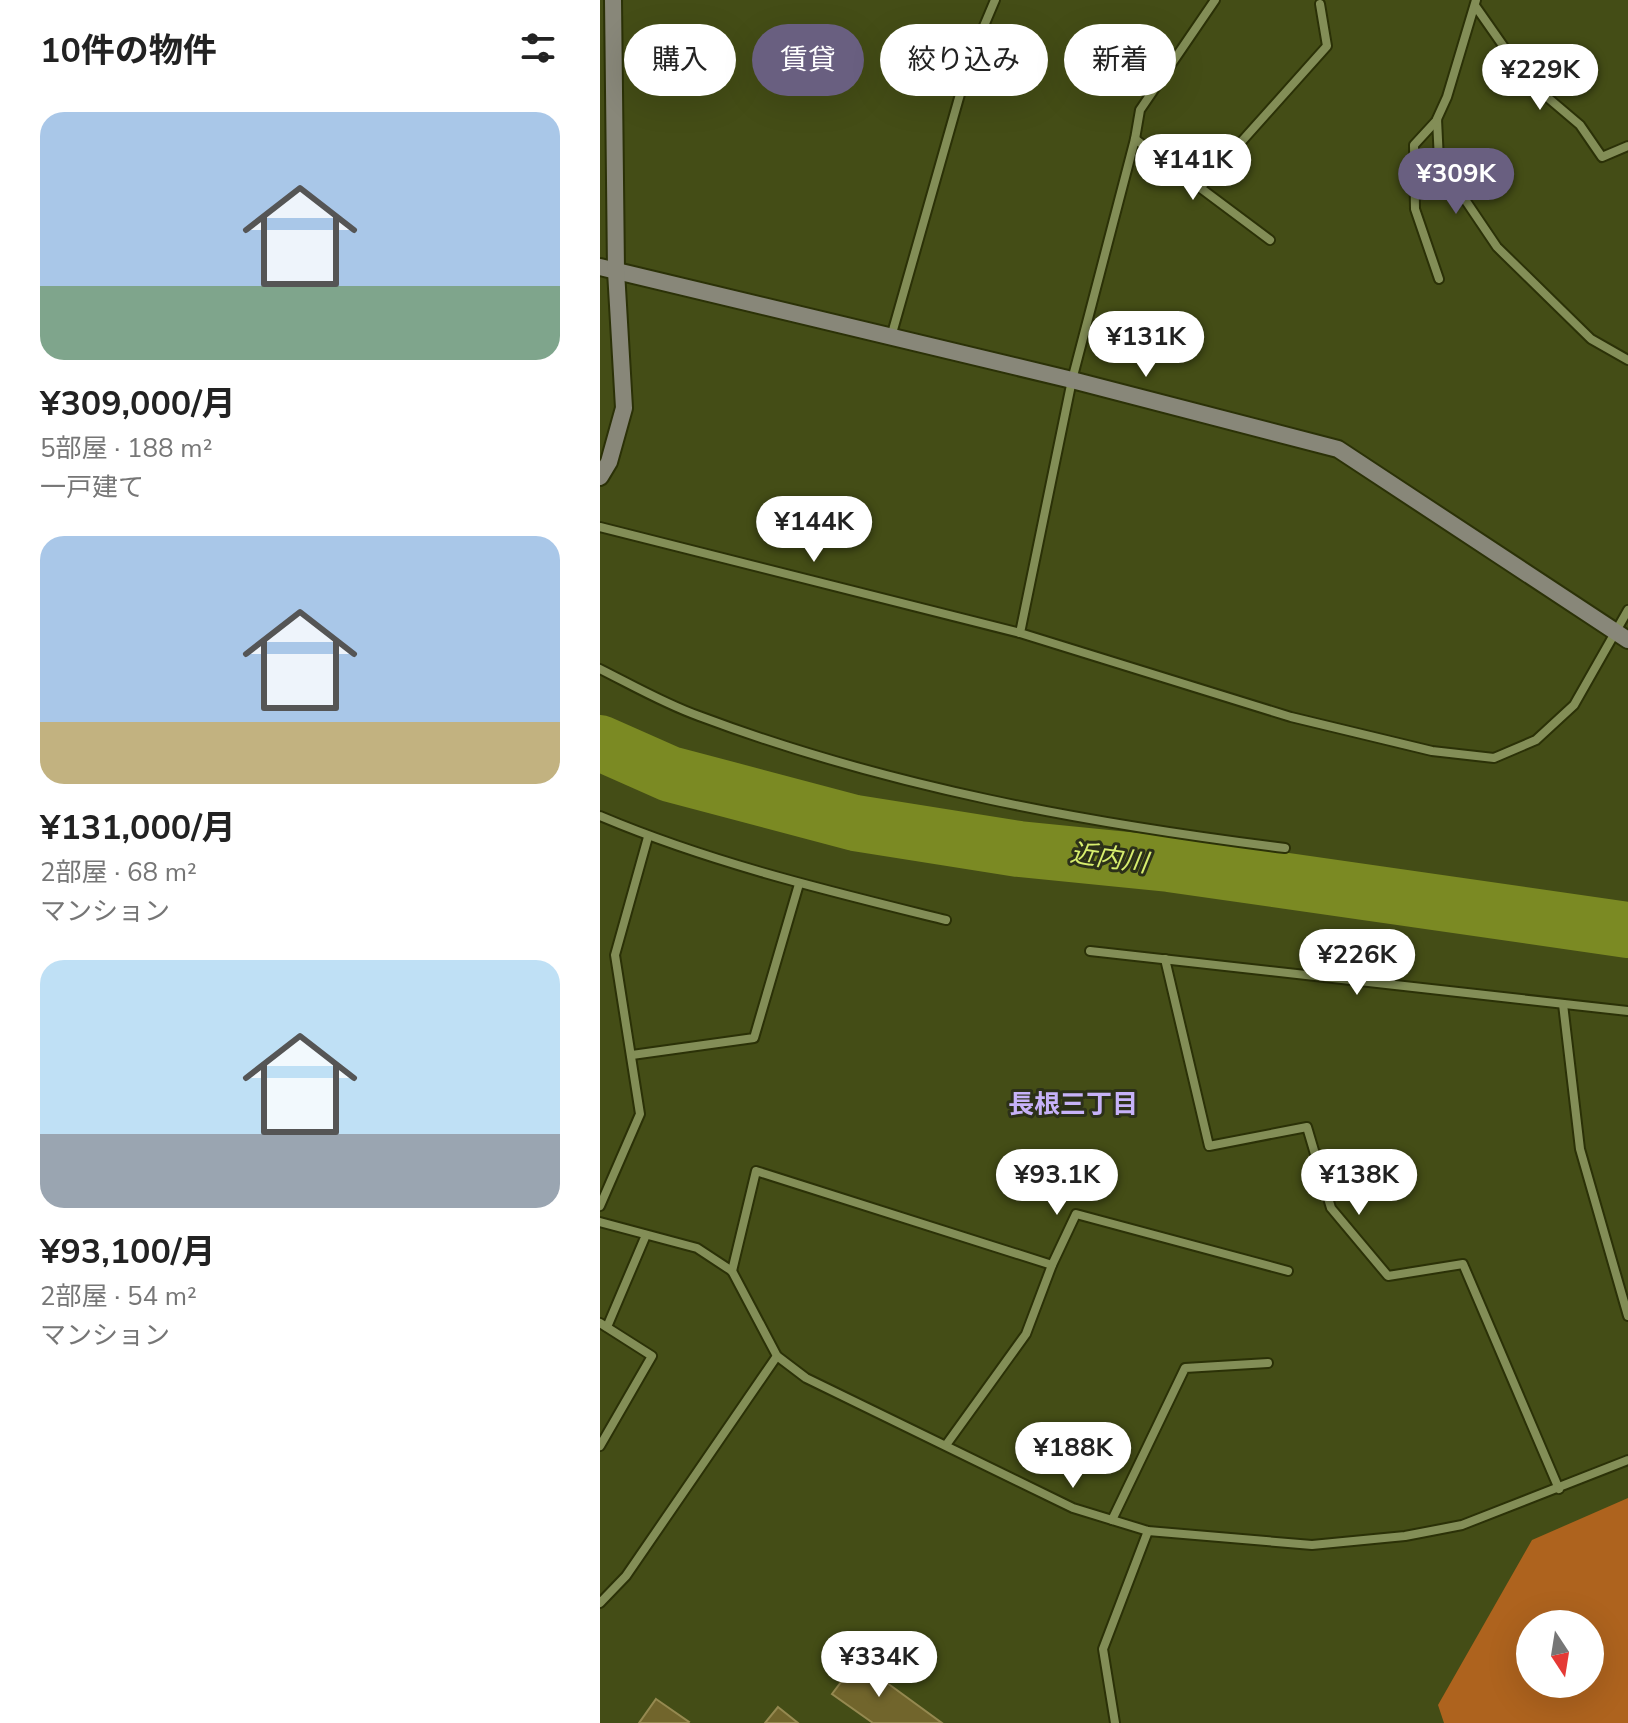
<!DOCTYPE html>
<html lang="ja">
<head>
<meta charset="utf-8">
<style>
	:root { --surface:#fff; --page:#f6f6f6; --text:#222; --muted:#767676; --accent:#695f80 }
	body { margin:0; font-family:"Nunito Sans","Noto Sans JP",sans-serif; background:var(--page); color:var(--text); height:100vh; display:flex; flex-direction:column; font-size:30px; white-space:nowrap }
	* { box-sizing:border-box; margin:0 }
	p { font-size:26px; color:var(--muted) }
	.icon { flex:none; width:44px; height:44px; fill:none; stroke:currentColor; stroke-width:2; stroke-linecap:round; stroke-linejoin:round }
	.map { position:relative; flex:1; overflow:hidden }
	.panel { display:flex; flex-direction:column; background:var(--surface); width:600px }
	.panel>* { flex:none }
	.hud { position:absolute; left:24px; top:24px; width:760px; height:72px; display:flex; gap:16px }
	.needle { width:52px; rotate:168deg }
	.buttons { position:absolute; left:916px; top:1610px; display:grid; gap:16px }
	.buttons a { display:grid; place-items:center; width:88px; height:88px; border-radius:50%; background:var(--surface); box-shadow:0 8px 32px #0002; font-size:40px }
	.price { position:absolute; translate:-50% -68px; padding:0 18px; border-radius:28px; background:#fff; color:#222; font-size:26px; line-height:52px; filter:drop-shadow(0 2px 4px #0008) }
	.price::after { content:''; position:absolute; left:50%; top:48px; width:24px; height:18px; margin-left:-12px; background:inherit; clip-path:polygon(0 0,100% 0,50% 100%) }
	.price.selected { background:var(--accent); color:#fff }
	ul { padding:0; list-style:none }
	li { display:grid; align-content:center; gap:16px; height:424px; padding:0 40px }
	li span { display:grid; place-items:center; height:248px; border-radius:24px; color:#555 }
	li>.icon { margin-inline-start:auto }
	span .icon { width:144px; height:144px; fill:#fffc; stroke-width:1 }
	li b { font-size:34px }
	h2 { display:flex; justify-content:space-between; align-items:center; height:96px; padding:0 40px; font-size:34px }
	.chip { padding:0 28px; border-radius:36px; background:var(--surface); box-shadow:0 8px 32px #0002; font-size:28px; line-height:72px }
	.chip.selected { background:var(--accent); color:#fff }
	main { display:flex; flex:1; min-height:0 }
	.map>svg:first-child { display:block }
</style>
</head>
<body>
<main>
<section class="panel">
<h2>10件の物件<svg class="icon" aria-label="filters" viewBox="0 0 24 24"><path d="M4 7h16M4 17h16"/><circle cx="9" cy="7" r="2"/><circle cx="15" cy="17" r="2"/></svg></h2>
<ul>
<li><span style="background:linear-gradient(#a9c7e8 70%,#7fa58c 0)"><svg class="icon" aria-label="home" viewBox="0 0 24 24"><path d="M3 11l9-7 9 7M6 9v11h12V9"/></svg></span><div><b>¥309,000/月</b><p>5部屋 · 188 m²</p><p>一戸建て</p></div></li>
<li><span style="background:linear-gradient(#a9c7e8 75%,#c2b280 0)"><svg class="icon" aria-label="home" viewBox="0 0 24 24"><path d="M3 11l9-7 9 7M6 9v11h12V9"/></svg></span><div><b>¥131,000/月</b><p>2部屋 · 68 m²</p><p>マンション</p></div></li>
<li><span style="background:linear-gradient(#bfe0f5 70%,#9aa5b1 0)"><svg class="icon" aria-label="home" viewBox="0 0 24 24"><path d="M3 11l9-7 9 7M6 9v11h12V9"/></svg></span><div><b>¥93,100/月</b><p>2部屋 · 54 m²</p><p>マンション</p></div></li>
</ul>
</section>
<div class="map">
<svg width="1028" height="1723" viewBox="0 0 1028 1723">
	<rect width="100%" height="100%" fill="#444d16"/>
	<!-- forest -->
	<path fill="#ae631e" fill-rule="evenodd" d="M1028 1498V1723H844L838 1705 932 1540ZM930 1624H990V1684H930Z"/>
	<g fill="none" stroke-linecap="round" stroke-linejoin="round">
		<!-- river -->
		<polyline stroke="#7b8a23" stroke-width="56" points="0,743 70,774 255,823 419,849 569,864 1028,930"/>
	</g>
	<!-- building -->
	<g fill="#71652c" stroke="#958950" stroke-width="2">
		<polygon points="257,1661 342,1723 273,1723 232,1694"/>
		<polygon points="56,1699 89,1722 88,1723 39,1723"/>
		<polygon points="178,1707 198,1723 165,1723"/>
	</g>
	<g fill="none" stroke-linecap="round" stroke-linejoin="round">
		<defs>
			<g id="street">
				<polyline points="615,0 540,110 535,139 472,380 420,633 691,717 832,751 894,758 936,740 974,705 1028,610"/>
				<polyline points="876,0 847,97 837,119 839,161 897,247 991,339 1028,360"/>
				<polyline points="876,7 927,80 980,125 1002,157 1028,146"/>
				<polyline points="837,120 814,145 815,209 839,279"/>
				<polyline points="535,139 670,240"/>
				<polyline points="600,188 727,46 720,4"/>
				<polyline points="291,337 370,59 395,0"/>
				<polyline points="0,527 420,633"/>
				<path d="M0 669C32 685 65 704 99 716 288 787 485 823 685 848"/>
				<path d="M0 816C111 863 229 891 346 920"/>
				<polyline points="490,951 1028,1011"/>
				<polyline points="565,959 609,1146 707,1127 731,1208 788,1276 863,1264 959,1489"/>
				<polyline points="963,1004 980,1149 1028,1316"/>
				<polyline points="32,1055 154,1038 199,884"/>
				<polyline points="0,1206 40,1114 15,955 48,837"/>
				<polyline points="0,1222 97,1248 132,1271 177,1356 206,1378 473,1508 548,1531 712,1545 805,1536 862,1525 1028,1460"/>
				<polyline points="132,1271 156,1171 452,1265"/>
				<polyline points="0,1323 52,1356 0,1446"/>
				<polyline points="7,1327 46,1235"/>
				<polyline points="346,1445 426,1334 452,1265 476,1214 688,1271"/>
				<polyline points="512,1520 585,1368 668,1363"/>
				<polyline points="0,1603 26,1576 177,1356"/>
				<polyline points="515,1723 503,1649 548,1531"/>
			</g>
			<g id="secondary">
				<polyline points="0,267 472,380 738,449 1028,640"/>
				<polyline points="0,477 9,462 24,408 16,271 13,0"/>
			</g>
		</defs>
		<!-- street casing -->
		<use href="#street" stroke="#2b3107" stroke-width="12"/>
		<!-- secondary casing -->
		<use href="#secondary" stroke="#2b3107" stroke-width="20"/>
		<!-- street -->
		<use href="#street" stroke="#838e57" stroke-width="8"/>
		<!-- secondary -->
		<use href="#secondary" stroke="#888779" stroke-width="16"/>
	</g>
	<g text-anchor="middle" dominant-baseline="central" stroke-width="6" stroke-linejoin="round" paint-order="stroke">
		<!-- water labels -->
		<g font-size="26" font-style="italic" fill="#d8ee6e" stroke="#2c3019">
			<text transform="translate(509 858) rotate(8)">近内川</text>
		</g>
		<!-- neighbourhood labels -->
		<g font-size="26" font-weight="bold" fill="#c7b2f8" stroke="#2c3019">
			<text x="473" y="1104">長根三丁目</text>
		</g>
	</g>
</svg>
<div class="buttons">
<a><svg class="needle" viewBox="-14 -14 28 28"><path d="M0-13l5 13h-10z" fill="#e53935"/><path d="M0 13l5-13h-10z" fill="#767676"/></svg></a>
</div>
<b class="price" style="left:940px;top:112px">¥229K</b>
<b class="price" style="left:593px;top:202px">¥141K</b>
<b class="price selected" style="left:856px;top:216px">¥309K</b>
<b class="price" style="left:546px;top:379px">¥131K</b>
<b class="price" style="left:214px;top:564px">¥144K</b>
<b class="price" style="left:757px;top:997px">¥226K</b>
<b class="price" style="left:457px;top:1217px">¥93.1K</b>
<b class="price" style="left:759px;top:1217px">¥138K</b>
<b class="price" style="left:473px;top:1490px">¥188K</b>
<b class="price" style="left:279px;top:1699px">¥334K</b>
<div class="hud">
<a class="chip">購入</a>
<a class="chip selected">賃貸</a>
<a class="chip">絞り込み</a>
<a class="chip">新着</a>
</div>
</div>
</main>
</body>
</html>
